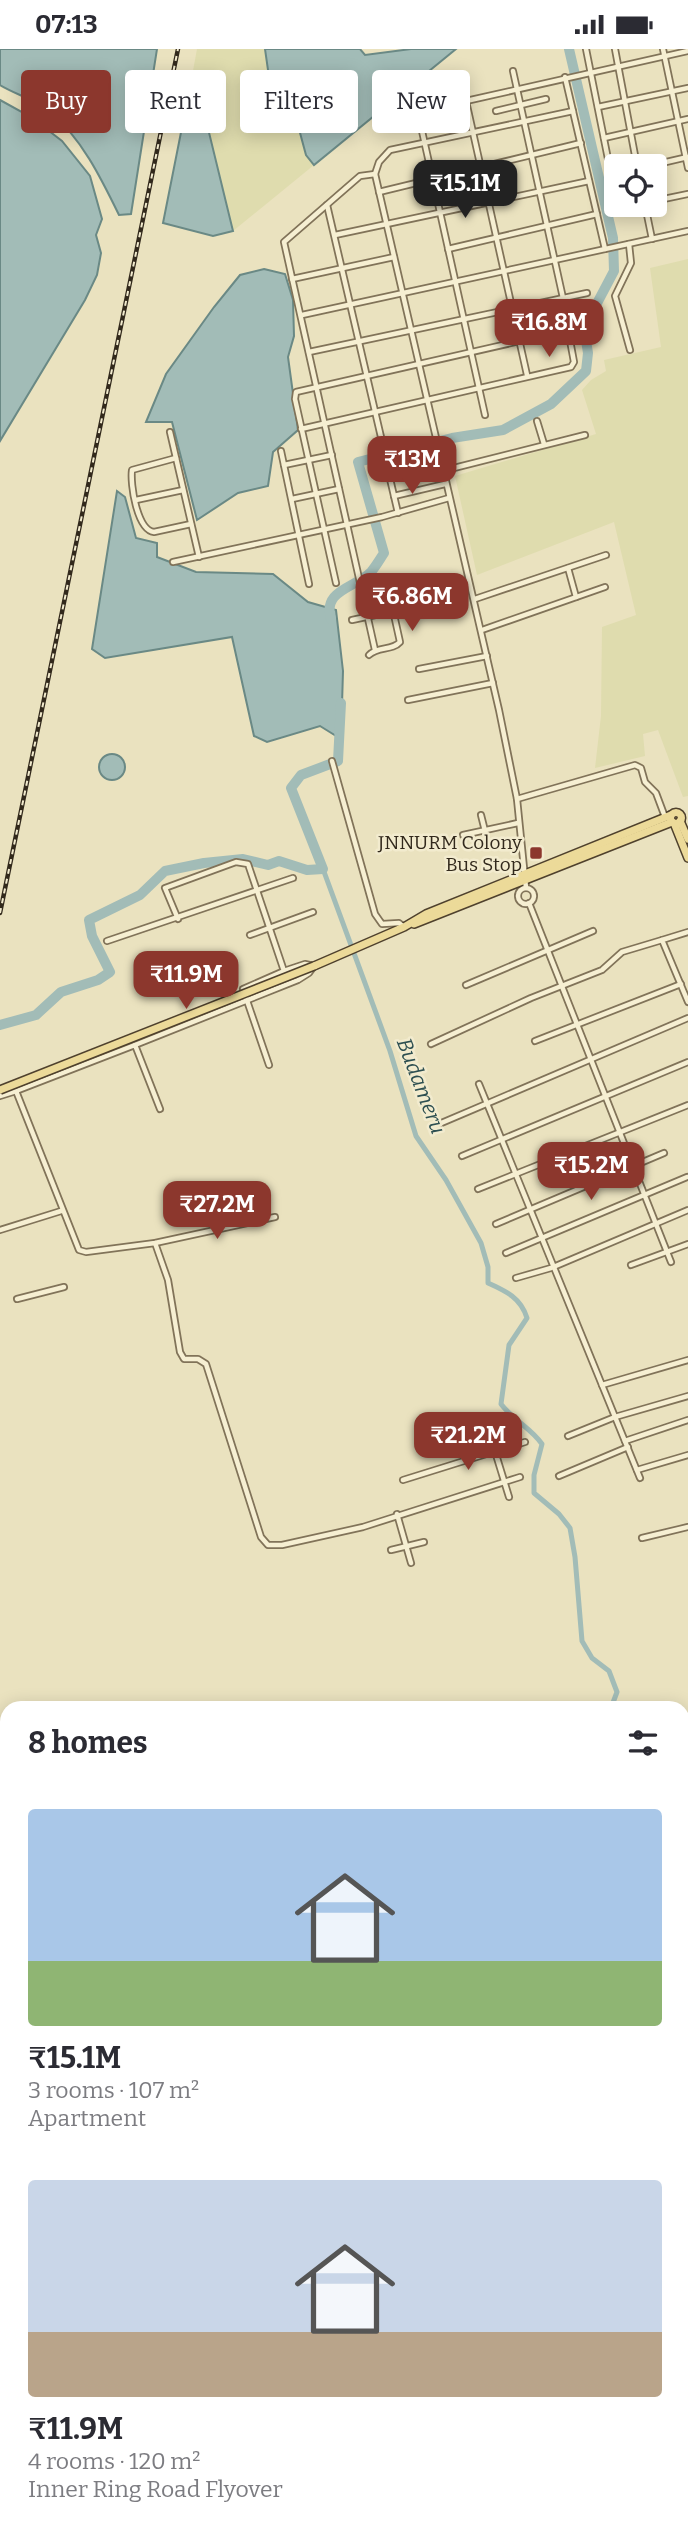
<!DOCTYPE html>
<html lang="en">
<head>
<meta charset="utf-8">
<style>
	:root { --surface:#fff; --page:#f2f2f3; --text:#2b2b33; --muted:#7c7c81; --accent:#8c372d }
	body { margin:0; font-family:Bitter,serif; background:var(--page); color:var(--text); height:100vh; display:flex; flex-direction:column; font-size:26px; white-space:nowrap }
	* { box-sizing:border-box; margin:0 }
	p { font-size:23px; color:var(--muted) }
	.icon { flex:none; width:38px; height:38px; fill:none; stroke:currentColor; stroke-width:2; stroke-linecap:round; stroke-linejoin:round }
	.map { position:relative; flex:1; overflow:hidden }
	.sheet { position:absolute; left:0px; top:1652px; width:690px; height:840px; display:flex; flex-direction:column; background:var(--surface); border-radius:21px 21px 0 0; box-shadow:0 4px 18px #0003 }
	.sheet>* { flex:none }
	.hud { position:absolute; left:21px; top:21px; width:648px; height:63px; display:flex; gap:14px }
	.controls { position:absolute; left:604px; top:105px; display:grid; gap:14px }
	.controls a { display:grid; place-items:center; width:63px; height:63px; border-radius:7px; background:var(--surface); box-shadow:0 4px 18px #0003; font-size:35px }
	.price { position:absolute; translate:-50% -60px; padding:0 16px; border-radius:14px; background:var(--accent); color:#fff; font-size:23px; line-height:46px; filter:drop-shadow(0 2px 4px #0008) }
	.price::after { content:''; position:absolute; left:50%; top:42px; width:21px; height:16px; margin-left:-10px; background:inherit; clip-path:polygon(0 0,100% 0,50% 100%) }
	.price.active { background:#222; color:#fff }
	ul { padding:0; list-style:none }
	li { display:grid; align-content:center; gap:14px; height:371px; padding:0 28px }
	li span { display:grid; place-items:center; height:217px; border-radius:7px; color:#555 }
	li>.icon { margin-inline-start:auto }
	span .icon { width:126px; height:126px; fill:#fffc; stroke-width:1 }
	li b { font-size:30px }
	h2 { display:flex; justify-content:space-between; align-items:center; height:84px; padding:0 28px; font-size:30px }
	.chip { padding:0 24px; border-radius:7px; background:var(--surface); box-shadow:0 4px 18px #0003; font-size:24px; line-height:63px }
	.chip.active { background:var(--accent); color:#fff }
	.status { display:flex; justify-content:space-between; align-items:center; height:49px; padding:0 35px; background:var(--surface); direction:ltr }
	.status svg { height:19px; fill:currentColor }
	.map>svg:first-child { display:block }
</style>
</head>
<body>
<div class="status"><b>07:13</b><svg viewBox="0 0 49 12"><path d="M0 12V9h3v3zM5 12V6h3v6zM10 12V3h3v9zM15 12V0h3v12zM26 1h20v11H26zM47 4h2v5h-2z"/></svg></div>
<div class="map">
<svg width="688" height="2492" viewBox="0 0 688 2492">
	<rect width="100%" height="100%" fill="#eae2bf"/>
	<!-- farmland -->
	<g fill="#dfdcae">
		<polygon points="197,0 265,0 274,63 296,69 306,106 314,116 233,182 205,67 190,38"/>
		<polygon points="688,210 688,747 683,748 658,681 643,685 645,707 595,719 601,667 602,578 636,566 614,473 477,526 455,427 596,385 582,341 591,331 606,322 604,311 661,298 650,219"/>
	</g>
	<!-- water -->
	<g fill="#a2bcb7" stroke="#6a8985" stroke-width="2">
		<path d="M0 0H157L131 165 119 166C101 129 81 88 49 62 35 51 15 45 0 36Z"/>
		<polygon points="265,0 360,0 365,6 411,0 456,0 314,116 306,106 296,69 283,69 274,63"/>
		<polygon points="190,38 205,67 233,182 213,187 163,174"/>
		<polygon points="0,51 31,68 62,92 90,127 102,170 96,186 101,204 97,226 85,251 0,392"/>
		<polygon points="264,220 285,225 293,251 294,287 288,308 298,381 273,403 268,437 238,444 197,471 172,373 146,373 166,325 214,258 240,226"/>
		<polygon points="117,442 125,448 136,489 157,494 157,508 196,523 273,525 308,553 336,561 343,622 341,690 320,677 267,693 254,687 232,588 105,609 92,600"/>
		<circle cx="112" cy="718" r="13"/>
	</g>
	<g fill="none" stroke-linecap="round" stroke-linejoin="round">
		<!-- canal -->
		<g stroke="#a2bcb7" stroke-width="5">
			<path d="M323 820 390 1002 416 1087 446 1131 481 1194 488 1218V1234C506 1242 521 1249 527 1269L509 1296 501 1355C513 1371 531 1379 542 1395L534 1426V1444L559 1465 570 1479 575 1508 582 1592 592 1609 609 1622 617 1643 611 1659"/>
			<polyline points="215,2485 226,2492"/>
		</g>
		<!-- river -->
		<g stroke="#a2bcb7" stroke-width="10">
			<path d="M331 570C322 541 355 539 371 523 376 517 380 510 384 504L358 413 452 389 503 381 551 355 586 322 588 304 584 279 614 222 613 189 569 0"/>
			<polyline points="0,976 36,966 61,943 98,931 110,923 92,887 89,871 140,846 165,822 204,814 243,810 268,816 279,812 307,821 323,820 291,739 301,726 338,712 341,654"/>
		</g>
		<defs>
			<g id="street">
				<polyline points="586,0 609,115 616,123"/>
				<polyline points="615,0 637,117"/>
				<polyline points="663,0 688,119"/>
				<polyline points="513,22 563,249"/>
				<polyline points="565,28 605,200"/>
				<polyline points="598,58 688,39"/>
				<polyline points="496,62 546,50"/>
				<polyline points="420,73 485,366"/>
				<polyline points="604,89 688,70"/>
				<polyline points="649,117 688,108"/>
				<polyline points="379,143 581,94"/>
				<polyline points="654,152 688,145"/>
				<polyline points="327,156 381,388"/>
				<polyline points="645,156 652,190"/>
				<polyline points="335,186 589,132"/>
				<polyline points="629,195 631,214 615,247 630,301"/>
				<polyline points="448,200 597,165"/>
				<polyline points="292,230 394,208"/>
				<polyline points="302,266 688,182"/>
				<polyline points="309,303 587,244"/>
				<polyline points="527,326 466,52 688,2"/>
				<polyline points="537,372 544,395"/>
				<polyline points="301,380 571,318 574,313 569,286 564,282 296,343 295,350 336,534"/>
				<polyline points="170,383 199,508"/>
				<polyline points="281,402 309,535"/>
				<path d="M176 409 132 421C130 435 137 481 154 483L191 475"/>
				<polyline points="284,416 332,406"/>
				<polyline points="387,417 398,464"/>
				<polyline points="442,422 585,386"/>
				<polyline points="390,430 441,417"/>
				<polyline points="394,447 445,435"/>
				<polyline points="292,450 339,440"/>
				<polyline points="136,451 183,441"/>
				<polyline points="173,513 382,468 449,449"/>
				<polyline points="568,519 576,548"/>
				<polyline points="475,550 606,506"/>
				<polyline points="352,571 394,562"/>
				<polyline points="482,581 605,538"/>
				<polyline points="375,601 284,193 360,127 375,125"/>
				<path d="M369 606C378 597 392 602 400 593L387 534"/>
				<polyline points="419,620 487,607"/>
				<polyline points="408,651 493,634"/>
				<polyline points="332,712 375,865 382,875 399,874 404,878"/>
				<polyline points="517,750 635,716 641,719 645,733 656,744 665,768"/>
				<polyline points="481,766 485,782"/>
				<polyline points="463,786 518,774"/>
				<polyline points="526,839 517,750 499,661 375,125 379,113 390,101 573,62"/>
				<circle cx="526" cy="847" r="8"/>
				<polyline points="529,854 671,1213"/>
				<polyline points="178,870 165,839 236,813 248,815 284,922 243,940 269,1016"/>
				<polyline points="688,883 662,891 688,953"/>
				<polyline points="250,886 313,863"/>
				<polyline points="107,892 293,829"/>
				<polyline points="466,936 593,882"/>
				<polyline points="535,992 681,935"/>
				<polyline points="431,995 531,949 602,921 622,903 662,891"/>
				<polyline points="135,996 298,931 309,924 314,917 305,915 284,922"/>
				<polyline points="479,1035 640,1429"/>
				<polyline points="0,1047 16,1042"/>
				<polyline points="160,1060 135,996 16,1042 79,1201 86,1203 155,1194 275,1168"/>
				<polyline points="432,1078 688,969"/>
				<polyline points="462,1107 688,1013"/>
				<polyline points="478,1140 688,1056"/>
				<polyline points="496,1175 664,1104"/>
				<polyline points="0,1181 61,1162"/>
				<polyline points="155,1194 168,1231 180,1303 184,1310 198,1310 206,1315 261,1488 268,1496 282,1496 363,1478 520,1428"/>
				<polyline points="506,1204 687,1128"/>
				<polyline points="631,1216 688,1195"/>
				<polyline points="516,1229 551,1219 688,1161"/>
				<polyline points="17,1250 64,1238"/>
				<polyline points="602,1336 688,1311"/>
				<polyline points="490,1386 509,1448"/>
				<polyline points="568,1387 615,1368 688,1347"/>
				<polyline points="625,1392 688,1371"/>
				<polyline points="637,1421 688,1406"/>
				<polyline points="559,1427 628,1398"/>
				<polyline points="403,1431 525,1393"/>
				<polyline points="397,1465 411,1514"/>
				<polyline points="642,1489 688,1478"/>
				<polyline points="391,1501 424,1493"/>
				<polyline points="682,1760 688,1759"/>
				<polyline points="682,1800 688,1815"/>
				<polyline points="682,1836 688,1834"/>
				<polyline points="0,1990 7,1988"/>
				<polyline points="682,2002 688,1999"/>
				<polyline points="682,2028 688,2026"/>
				<polyline points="0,2034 7,2032"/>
				<polyline points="682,2052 688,2050"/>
				<polyline points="0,2134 7,2132"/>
				<polyline points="682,2151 688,2163"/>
				<polyline points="0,2164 7,2162"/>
				<polyline points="682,2171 688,2168"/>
				<polyline points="0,2201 7,2199"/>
				<polyline points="682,2202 688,2200"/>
				<polyline points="682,2235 688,2232"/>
				<polyline points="682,2269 688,2267"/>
				<polyline points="682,2302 688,2299"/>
				<polyline points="0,2333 7,2331"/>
				<polyline points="682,2335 688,2333"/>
				<polyline points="0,2349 7,2347"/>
				<polyline points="0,2367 7,2365"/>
				<polyline points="682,2367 688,2366"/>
				<polyline points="0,2381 7,2378"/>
				<polyline points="0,2399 7,2397"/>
				<polyline points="682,2405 688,2403"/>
				<polyline points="0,2422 7,2442"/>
				<polyline points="682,2441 688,2439"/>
				<polyline points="0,2457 7,2455"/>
				<polyline points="687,2476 688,2475"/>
				<polyline points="0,2480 7,2478"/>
				<polyline points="22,2485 25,2492"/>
				<polyline points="41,2485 44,2492"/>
				<polyline points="295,2485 298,2492"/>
				<polyline points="367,2485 370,2492"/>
				<polyline points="457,2485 458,2489 469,2485"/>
				<polyline points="368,2488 378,2485"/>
				<polyline points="16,2492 24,2489"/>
				<polyline points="143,2492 160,2485"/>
				<polyline points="273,2492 290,2485"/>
				<polyline points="553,2492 570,2485"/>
				<polyline points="605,2492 629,2485"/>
			</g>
			<g id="secondary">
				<polyline points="0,2302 7,2321"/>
				<polyline points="67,2485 69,2492"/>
				<polyline points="449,2492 458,2489 459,2492"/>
			</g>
			<g id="primary">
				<circle cx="676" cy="769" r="5.5"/>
				<polyline points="680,772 688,790"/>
				<polyline points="674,774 688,809"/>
				<polyline points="414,875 672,773"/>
				<polyline points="314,917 404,878 426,865 671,766"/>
			</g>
		</defs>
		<!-- street casing -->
		<use href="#street" stroke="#817359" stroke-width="8"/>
		<!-- secondary casing -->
		<use href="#secondary" stroke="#63543c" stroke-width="10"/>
		<!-- primary casing -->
		<use href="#primary" stroke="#4f412d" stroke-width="10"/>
		<!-- street -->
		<use href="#street" stroke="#f6efd2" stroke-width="4.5"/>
		<!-- secondary -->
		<use href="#secondary" stroke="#f6efd2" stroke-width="6"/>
		<!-- primary -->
		<use href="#primary" stroke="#ecda99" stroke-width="7"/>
		<defs>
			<polyline id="rail" points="0,864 178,0"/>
		</defs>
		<!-- rail casing -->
		<use href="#rail" stroke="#32291c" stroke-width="4.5"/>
		<!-- rail -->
		<use href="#rail" stroke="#f2ebce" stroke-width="2" stroke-dasharray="5" stroke-linecap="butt"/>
		<defs>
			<polyline id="primary-bridge" points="0,1041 314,917"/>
		</defs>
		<!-- primary-bridge casing -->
		<use href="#primary-bridge" stroke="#4f412d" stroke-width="10" stroke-linecap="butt"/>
		<!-- primary-bridge -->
		<use href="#primary-bridge" stroke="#ecda99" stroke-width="7"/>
	</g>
	<!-- markers -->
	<rect fill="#8c372d" stroke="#f2ebce" stroke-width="2.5" x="529" y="797" width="14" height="14" rx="3.5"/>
	<g text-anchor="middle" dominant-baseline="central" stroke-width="5" stroke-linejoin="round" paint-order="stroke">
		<!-- poi labels -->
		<g font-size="19" fill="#32291c" stroke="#f2ebce" text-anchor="end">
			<text x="522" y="793">JNNURM Colony<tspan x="522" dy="22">Bus Stop</tspan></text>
		</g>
		<!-- water labels -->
		<g font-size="21" font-style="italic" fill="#2d4f51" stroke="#f2ebce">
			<text transform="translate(421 1037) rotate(69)">Budameru</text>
		</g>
	</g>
</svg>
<div class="controls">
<a><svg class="icon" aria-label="locate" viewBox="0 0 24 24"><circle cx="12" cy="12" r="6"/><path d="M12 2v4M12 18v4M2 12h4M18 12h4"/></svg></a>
</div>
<b class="price active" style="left:465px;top:171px">₹15.1M</b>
<b class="price" style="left:549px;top:310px">₹16.8M</b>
<b class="price" style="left:412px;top:447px">₹13M</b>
<b class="price" style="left:412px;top:584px">₹6.86M</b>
<b class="price" style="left:186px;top:962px">₹11.9M</b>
<b class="price" style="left:591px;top:1153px">₹15.2M</b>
<b class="price" style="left:217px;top:1192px">₹27.2M</b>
<b class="price" style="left:468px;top:1423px">₹21.2M</b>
<div class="hud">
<a class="chip active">Buy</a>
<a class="chip">Rent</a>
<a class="chip">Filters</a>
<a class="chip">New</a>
</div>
<section class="sheet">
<h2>8 homes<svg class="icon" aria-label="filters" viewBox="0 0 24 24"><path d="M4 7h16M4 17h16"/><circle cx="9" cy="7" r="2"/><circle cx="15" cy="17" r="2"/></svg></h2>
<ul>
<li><span style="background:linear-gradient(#a9c7e8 70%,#8fb573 0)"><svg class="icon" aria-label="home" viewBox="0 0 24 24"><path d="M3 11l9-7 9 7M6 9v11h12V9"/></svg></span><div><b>₹15.1M</b><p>3 rooms · 107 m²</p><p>Apartment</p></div></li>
<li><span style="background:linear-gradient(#c9d6e8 70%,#b9a48a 0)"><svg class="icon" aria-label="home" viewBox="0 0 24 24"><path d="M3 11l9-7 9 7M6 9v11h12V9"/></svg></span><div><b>₹11.9M</b><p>4 rooms · 120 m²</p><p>Inner Ring Road Flyover</p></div></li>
</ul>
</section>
</div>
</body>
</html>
